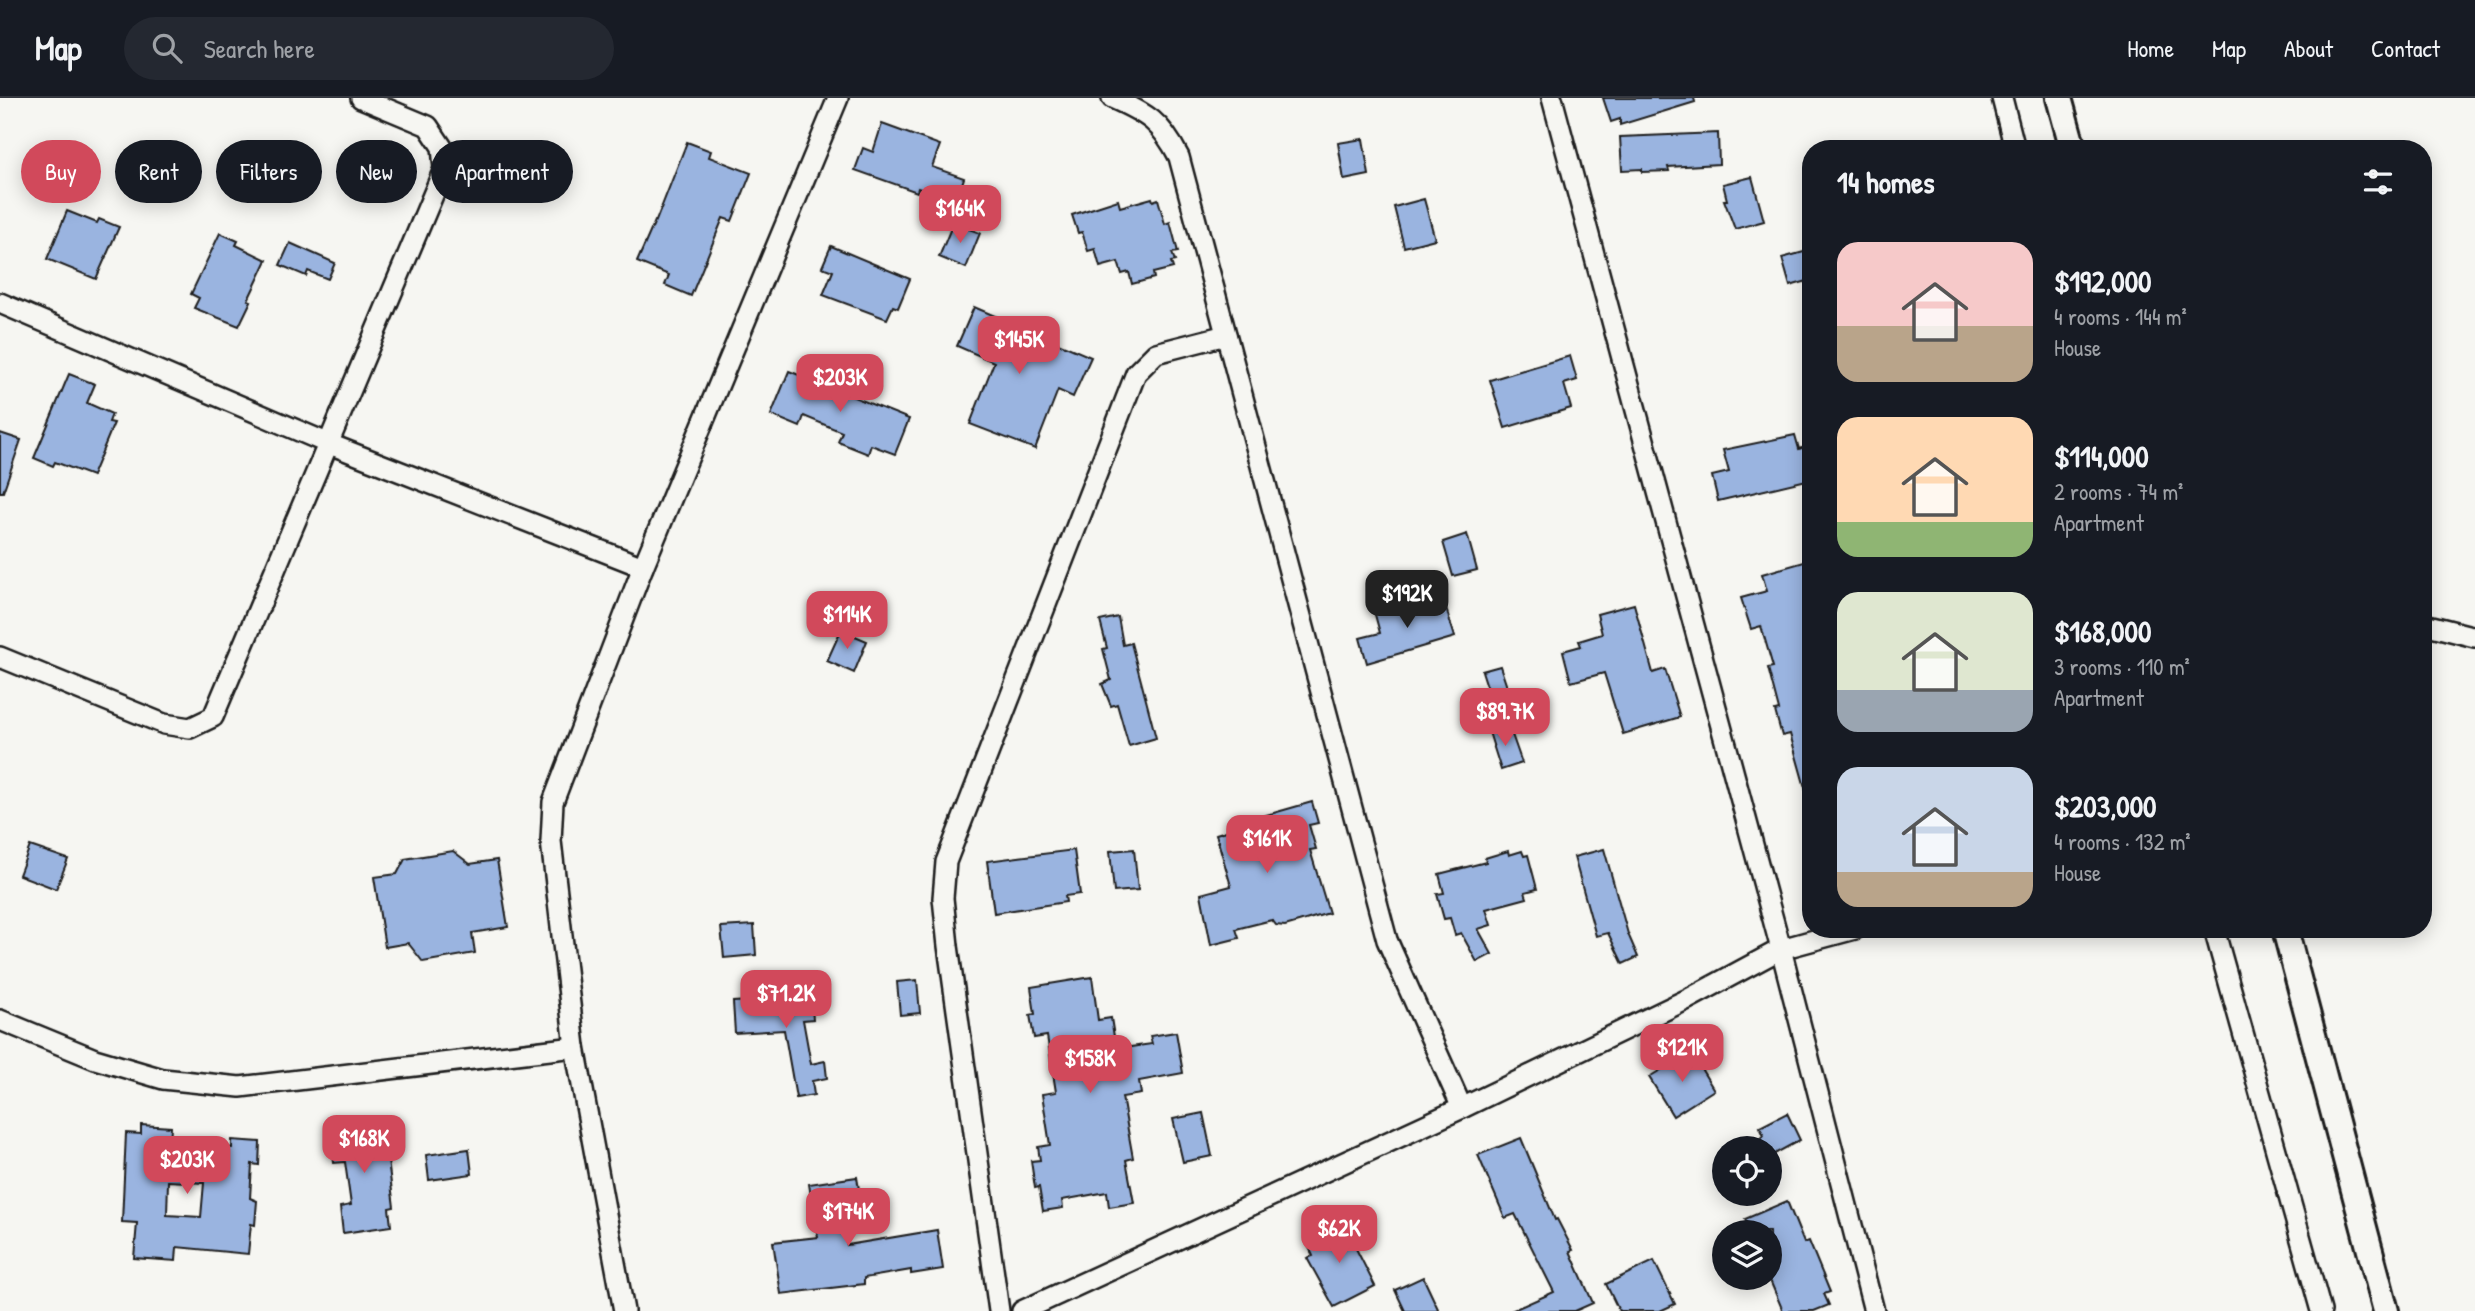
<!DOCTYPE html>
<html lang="en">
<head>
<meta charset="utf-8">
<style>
	:root { --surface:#171b24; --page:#242831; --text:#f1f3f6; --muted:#9ea1a6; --line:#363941; --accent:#d1495b }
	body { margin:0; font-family:"Patrick Hand",sans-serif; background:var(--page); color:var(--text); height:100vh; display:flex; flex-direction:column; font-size:26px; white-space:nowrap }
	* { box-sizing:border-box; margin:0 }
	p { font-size:23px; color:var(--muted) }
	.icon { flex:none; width:38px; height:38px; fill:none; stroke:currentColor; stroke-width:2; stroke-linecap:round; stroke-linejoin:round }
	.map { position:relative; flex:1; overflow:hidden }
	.panel { position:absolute; left:1802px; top:42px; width:630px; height:798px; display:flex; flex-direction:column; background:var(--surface); border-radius:28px; box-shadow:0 4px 18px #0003 }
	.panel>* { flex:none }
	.hud { position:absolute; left:21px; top:42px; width:665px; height:63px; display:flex; gap:14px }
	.controls { position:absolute; left:1712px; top:1038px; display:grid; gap:14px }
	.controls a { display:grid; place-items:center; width:70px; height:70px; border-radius:50%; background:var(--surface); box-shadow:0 4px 18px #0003; font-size:35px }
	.price { position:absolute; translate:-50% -60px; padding:0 16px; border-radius:14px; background:var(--accent); color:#fff; font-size:23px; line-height:46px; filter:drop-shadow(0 2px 4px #0008) }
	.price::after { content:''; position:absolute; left:50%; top:42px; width:21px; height:16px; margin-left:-10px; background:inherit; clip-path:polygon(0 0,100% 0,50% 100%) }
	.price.on { background:#222; color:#fff }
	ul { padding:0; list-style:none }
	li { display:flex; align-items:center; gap:21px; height:175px; padding:0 35px }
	li span { display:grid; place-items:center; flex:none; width:196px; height:140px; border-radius:21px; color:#555 }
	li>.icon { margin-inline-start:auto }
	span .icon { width:84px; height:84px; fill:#fffc; stroke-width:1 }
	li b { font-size:30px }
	h2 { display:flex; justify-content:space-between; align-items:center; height:84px; padding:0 35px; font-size:30px }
	.chip { padding:0 24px; border-radius:32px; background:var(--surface); box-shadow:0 4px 18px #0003; font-size:24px; line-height:63px }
	.chip.on { background:var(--accent); color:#fff }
	header { display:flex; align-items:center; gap:42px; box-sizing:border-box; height:98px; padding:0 35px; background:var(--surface); border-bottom:2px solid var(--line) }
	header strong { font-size:33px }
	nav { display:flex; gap:38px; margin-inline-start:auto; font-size:24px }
	.search { width:490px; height:63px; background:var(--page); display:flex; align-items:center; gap:18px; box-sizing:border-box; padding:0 24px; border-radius:38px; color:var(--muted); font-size:26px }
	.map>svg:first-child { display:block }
</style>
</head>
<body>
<header>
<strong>Map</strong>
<div class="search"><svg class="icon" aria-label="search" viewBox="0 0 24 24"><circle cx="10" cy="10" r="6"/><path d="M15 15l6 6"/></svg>Search here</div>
<nav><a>Home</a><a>Map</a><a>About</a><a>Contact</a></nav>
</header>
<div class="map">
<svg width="2475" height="1213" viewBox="0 0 2475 1213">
	<rect width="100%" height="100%" fill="#f6f6f2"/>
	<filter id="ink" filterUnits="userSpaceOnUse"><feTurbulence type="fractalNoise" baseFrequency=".0143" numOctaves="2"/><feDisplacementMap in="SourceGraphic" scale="14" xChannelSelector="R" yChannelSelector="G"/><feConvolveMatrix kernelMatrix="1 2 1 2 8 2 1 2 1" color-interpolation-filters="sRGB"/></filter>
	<g filter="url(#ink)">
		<!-- building -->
		<g fill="#9ab4e0" stroke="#1c1c1c" stroke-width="2" fill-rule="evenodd">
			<polygon points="1603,0 1694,0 1695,4 1620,27 1620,21 1611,24"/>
			<polygon points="882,26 940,47 932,69 964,80 956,104 918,90 917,94 855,72 863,50 873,54"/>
			<polygon points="1718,35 1719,66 1668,69 1669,73 1642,74 1642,71 1622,72 1620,39"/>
			<polygon points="1363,41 1369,77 1344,82 1338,45"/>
			<polygon points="687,44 711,53 709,59 751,75 732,123 723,120 691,198 665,187 669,177 637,164 655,123 656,123"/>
			<polygon points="1752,79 1764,123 1735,131 1724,102 1727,102 1723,86"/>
			<polygon points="1152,100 1153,103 1158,101 1165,126 1170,124 1178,154 1172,155 1175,163 1171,164 1173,170 1153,175 1154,180 1132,186 1129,174 1122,176 1118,164 1100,169 1095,151 1088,153 1082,134 1078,135 1072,117 1118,102 1120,109"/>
			<polygon points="1424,101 1435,141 1404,149 1394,109"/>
			<polygon points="67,113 97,125 99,121 119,129 96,181 47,161"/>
			<polygon points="953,125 980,135 966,170 939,159"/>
			<polygon points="220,135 238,143 236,147 267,162 248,202 251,203 239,228 194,210 199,200 191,196"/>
			<polygon points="290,145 335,165 328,181 308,173 306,178 280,167"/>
			<polygon points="831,148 910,181 898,210 893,208 887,221 823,197 833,173 822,169"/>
			<polygon points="1811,152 1811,182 1790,188 1782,160"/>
			<polygon points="974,209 1091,259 1073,299 1058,292 1035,351 970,326 994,264 957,248"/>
			<polygon points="1570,258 1577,282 1564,286 1571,310 1505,330 1490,282"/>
			<polygon points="789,273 909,321 895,356 871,347 868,356 838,344 842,334 804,318 800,329 771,317"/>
			<polygon points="69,276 95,286 87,305 112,316 109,324 114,325 92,378 55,364 53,368 34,360"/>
			<polygon points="0,335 21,342 3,394 0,394"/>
			<polygon points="1795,337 1799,351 1811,347 1811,381 1718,403 1712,378 1729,374 1723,352"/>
			<polygon points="1467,436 1477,472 1453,478 1443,444"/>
			<polygon points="1811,462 1811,693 1806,693 1790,636 1782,638 1775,613 1779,612 1768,570 1773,569 1761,528 1751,531 1741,500 1767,493 1762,476"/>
			<polygon points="1443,501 1455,539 1367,565 1360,540 1380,535 1374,513 1408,504 1410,510"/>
			<polygon points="1634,506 1653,575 1665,571 1680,619 1623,636 1604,575 1571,584 1563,553 1581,548 1579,543 1602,536 1597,516"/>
			<polygon points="1118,519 1123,547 1131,545 1156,640 1129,648 1117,606 1111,608 1102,586 1111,582 1103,551 1107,550 1100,523"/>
			<polygon points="841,532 867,543 854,575 827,563"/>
			<polygon points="1500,568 1510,598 1492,604 1482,573"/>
			<polygon points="1509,628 1522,665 1501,672 1489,634"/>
			<polygon points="1312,704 1318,725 1309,727 1316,751 1310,752 1329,815 1285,828 1276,827 1272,822 1236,831 1239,840 1211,847 1201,796 1231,788 1216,736 1264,722 1263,718"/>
			<polygon points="30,748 68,761 56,791 19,777"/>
			<polygon points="1134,751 1138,792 1114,794 1110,753"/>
			<polygon points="1604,751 1628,836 1638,859 1623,866 1608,835 1596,838 1574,759"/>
			<polygon points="1074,752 1080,796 1065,798 1066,804 994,815 987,763"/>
			<polygon points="453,753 470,766 497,762 508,829 472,835 475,855 423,864 408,845 385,849 374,779 397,776 405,761"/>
			<polygon points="1508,753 1509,757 1522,753 1524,758 1528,757 1537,791 1525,794 1527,800 1486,811 1491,827 1478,831 1492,856 1477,864 1461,835 1455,837 1450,820 1444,821 1437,796 1444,795 1439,776 1486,764 1485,760"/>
			<polygon points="754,827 756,857 724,860 721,829"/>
			<polygon points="1092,879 1098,922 1111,920 1116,951 1152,946 1150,938 1176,934 1183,975 1139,983 1141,996 1122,999 1133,1060 1126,1062 1134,1105 1109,1109 1107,1094 1062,1102 1063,1110 1043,1113 1039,1089 1035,1090 1031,1063 1040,1062 1038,1049 1050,1047 1042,996 1056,994 1047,938 1034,940 1030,917 1035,916 1031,889"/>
			<polygon points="809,882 813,921 803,922 811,966 825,963 827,980 812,983 814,997 796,1000 784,932 735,935 733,904 785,901 783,885"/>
			<polygon points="917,882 920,915 900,917 897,884"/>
			<polygon points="1691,954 1714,992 1673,1018 1649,979"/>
			<polygon points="1203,1015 1212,1058 1183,1064 1173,1021"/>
			<polygon points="1787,1015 1800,1042 1769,1059 1769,1050 1764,1050 1759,1041 1764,1038 1760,1029"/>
			<polygon points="383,1023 394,1109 389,1110 391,1128 343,1135 340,1109 351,1107 345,1064 334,1065 330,1030"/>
			<path d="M141 1027 171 1029 170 1047 187 1048 186 1056 222 1058V1049L232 1050V1042L260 1044 259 1067 252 1066 250 1100 257 1103 255 1127 251 1126 248 1156 177 1149 176 1163 134 1160 137 1125 122 1124 126 1035 141 1036ZM168 1083 204 1085 201 1119 167 1117Z"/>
			<polygon points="1521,1040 1555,1122 1557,1121 1573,1152 1570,1153 1593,1205 1575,1213 1511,1213 1554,1194 1515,1116 1505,1120 1478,1057"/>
			<polygon points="469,1051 472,1076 429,1082 426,1057"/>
			<polygon points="857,1079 861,1104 841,1106 847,1147 937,1132 943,1171 911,1176 911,1172 864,1180 864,1186 781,1196 773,1144 818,1139 809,1086"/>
			<polygon points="1787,1103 1804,1145 1809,1143 1830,1194 1824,1196 1829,1207 1814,1213 1783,1213 1769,1180 1769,1134 1750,1134 1745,1121"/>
			<polygon points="1342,1123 1375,1188 1334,1209 1307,1160 1313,1158 1307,1145 1328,1135 1326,1131"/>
			<polygon points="1654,1163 1675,1206 1660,1213 1619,1213 1606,1186"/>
			<polygon points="1423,1179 1439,1213 1405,1213 1395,1192"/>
		</g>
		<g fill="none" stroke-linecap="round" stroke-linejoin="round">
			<defs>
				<g id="minor">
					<path d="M1112 0C1148 16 1161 24 1179 59L1387 842 1462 1010"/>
					<polyline points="1552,0 1781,851 1874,1213"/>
					<polyline points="2002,0 2015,51"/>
					<polyline points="0,205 327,345 643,469"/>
					<polyline points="2424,526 2475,539"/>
					<polyline points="0,559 164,626 190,630 213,619 444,71 442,49 428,28 361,0"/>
					<polyline points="2214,831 2321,1213"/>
					<polyline points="0,922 95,961 163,981 240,989 575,949"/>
					<polyline points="624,1213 575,949 551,743 553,704 643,469 838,0"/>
					<polyline points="999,1213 948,848 943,800 946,764 1136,275 1156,255 1226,237"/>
					<polyline points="1022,1213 1462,1010 1688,901 1781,851 1855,831"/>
				</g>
				<g id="tertiary">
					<polyline points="2059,0 2073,51"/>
					<polyline points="2285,831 2386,1213"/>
				</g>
			</defs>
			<!-- minor casing -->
			<use href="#minor" stroke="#1c1c1c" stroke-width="24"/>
			<!-- tertiary casing -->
			<use href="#tertiary" stroke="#1c1c1c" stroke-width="30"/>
			<!-- minor -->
			<use href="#minor" stroke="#f6f6f2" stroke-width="19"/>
			<!-- tertiary -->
			<use href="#tertiary" stroke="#f6f6f2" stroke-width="24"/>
		</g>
	</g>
</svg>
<div class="controls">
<a><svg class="icon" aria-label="locate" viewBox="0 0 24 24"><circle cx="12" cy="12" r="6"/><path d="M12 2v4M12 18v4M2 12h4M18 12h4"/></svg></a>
<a><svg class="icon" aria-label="layers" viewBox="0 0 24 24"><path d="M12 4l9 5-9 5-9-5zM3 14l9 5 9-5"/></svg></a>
</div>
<b class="price" style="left:960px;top:147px">$164K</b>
<b class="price" style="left:1019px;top:278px">$145K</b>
<b class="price" style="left:840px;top:316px">$203K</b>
<b class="price on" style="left:1407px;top:532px">$192K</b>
<b class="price" style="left:847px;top:553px">$114K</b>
<b class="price" style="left:1505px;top:650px">$89.7K</b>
<b class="price" style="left:1267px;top:777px">$161K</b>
<b class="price" style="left:786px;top:932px">$71.2K</b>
<b class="price" style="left:1682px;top:986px">$121K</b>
<b class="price" style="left:1090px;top:997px">$158K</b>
<b class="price" style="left:364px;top:1077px">$168K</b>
<b class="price" style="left:187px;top:1098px">$203K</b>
<b class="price" style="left:848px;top:1150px">$174K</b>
<b class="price" style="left:1339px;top:1167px">$62K</b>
<div class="hud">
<a class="chip on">Buy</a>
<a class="chip">Rent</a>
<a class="chip">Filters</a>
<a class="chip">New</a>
<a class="chip">Apartment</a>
</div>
<section class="panel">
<h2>14 homes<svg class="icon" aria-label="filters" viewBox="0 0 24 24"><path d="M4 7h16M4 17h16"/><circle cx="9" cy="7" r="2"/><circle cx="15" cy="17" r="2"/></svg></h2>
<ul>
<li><span style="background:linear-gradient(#f6c9c9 60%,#b9a48a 0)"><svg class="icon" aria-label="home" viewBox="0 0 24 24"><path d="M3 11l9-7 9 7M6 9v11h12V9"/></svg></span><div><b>$192,000</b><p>4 rooms · 144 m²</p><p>House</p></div></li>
<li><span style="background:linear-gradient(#ffd9b3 75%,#8fb573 0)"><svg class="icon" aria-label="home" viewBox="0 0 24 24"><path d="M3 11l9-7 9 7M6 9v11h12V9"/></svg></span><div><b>$114,000</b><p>2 rooms · 74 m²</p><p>Apartment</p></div></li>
<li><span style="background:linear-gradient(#dfe7d0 70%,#9aa5b1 0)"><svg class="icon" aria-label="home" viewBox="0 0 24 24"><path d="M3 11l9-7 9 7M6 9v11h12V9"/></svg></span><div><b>$168,000</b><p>3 rooms · 110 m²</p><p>Apartment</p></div></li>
<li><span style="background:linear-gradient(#c9d6e8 75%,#b9a48a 0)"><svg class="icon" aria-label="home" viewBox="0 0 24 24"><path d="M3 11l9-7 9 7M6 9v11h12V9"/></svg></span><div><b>$203,000</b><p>4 rooms · 132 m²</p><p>House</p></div></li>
</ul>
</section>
</div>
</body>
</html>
